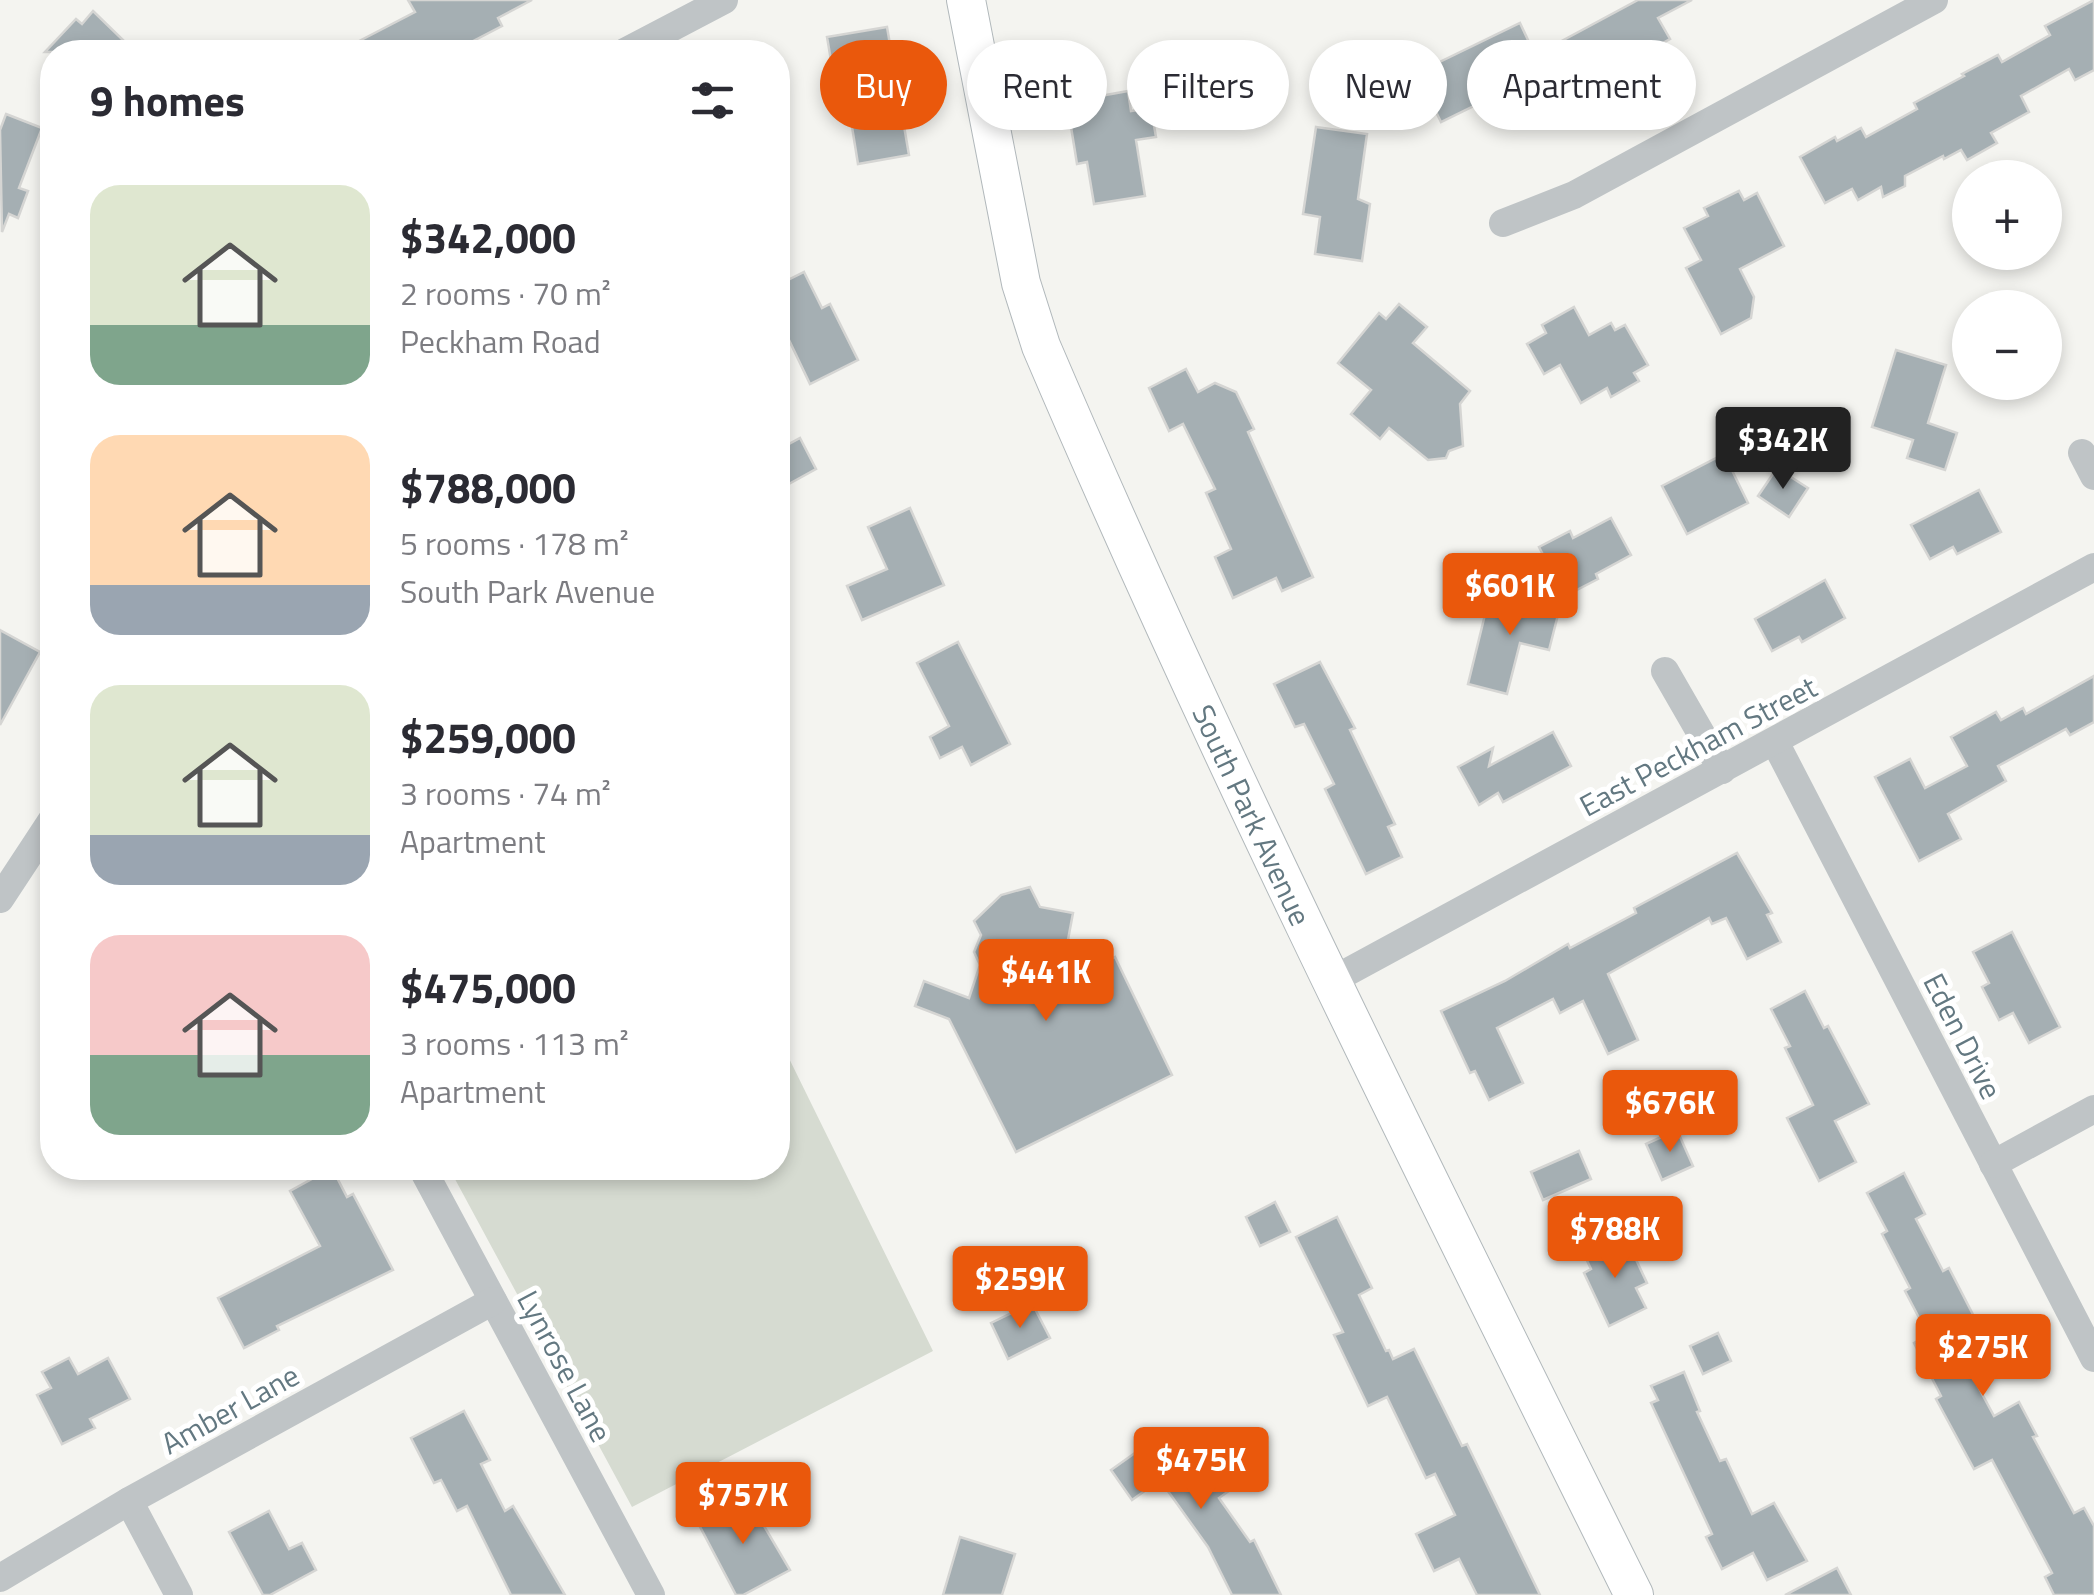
<!DOCTYPE html>
<html lang="en">
<head>
<meta charset="utf-8">
<style>
	:root { --surface:#fff; --page:#f7f7f7; --text:#2b2b33; --muted:#7c7c81; --accent:#ea580c }
	body { margin:0; font-family:"Titillium Web",sans-serif; background:var(--page); color:var(--text); height:100vh; display:flex; flex-direction:column; font-size:38px; white-space:nowrap }
	* { box-sizing:border-box; margin:0 }
	p { font-size:32px; color:var(--muted) }
	.icon { flex:none; width:55px; height:55px; fill:none; stroke:currentColor; stroke-width:2; stroke-linecap:round; stroke-linejoin:round }
	.map { position:relative; flex:1; overflow:hidden }
	.details { position:absolute; left:40px; top:40px; width:750px; height:1140px; display:flex; flex-direction:column; background:var(--surface); border-radius:40px; box-shadow:0 5px 15px #0003 }
	.details>* { flex:none }
	.top-card { position:absolute; left:820px; top:40px; width:950px; height:90px; display:flex; gap:20px }
	.fabs { position:absolute; left:1952px; top:160px; display:grid; gap:20px }
	.fabs a { display:grid; place-items:center; width:110px; height:110px; border-radius:50%; background:var(--surface); box-shadow:0 5px 15px #0003; font-size:50px }
	.price { position:absolute; translate:-50% -85px; padding:0 22px; border-radius:10px; background:var(--accent); color:#fff; font-size:32px; line-height:65px; filter:drop-shadow(0 2px 5px #0008) }
	.price::after { content:''; position:absolute; left:50%; top:60px; width:30px; height:22px; margin-left:-15px; background:inherit; clip-path:polygon(0 0,100% 0,50% 100%) }
	.price.current { background:#222; color:#fff }
	ul { padding:0; list-style:none }
	li { display:flex; align-items:center; gap:30px; height:250px; padding:0 50px }
	li span { display:grid; place-items:center; flex:none; width:280px; height:200px; border-radius:30px; color:#555 }
	li>.icon { margin-inline-start:auto }
	span .icon { width:120px; height:120px; fill:#fffc; stroke-width:1 }
	li b { font-size:42px }
	h2 { display:flex; justify-content:space-between; align-items:center; height:120px; padding:0 50px; font-size:42px }
	.chip { padding:0 35px; border-radius:45px; background:var(--surface); box-shadow:0 5px 15px #0003; font-size:35px; line-height:90px }
	.chip.current { background:var(--accent); color:#fff }
	.map>svg:first-child { display:block }
</style>
</head>
<body>
<div class="map">
<svg width="2094" height="1595" viewBox="0 0 2094 1595">
	<rect width="100%" height="100%" fill="#f4f4f0"/>
	<!-- green -->
	<polygon fill="#d6dbd1" points="778,1036 933,1351 632,1507 449,1168 778,1168"/>
	<!-- building -->
	<g fill="#a5afb3" stroke="#d5d5d3" stroke-width="2.5">
		<polygon points="408,0 532,0 498,18 502,26 452,52 338,52 415,12"/>
		<polygon points="1638,0 1692,0 1658,18 1670,39 1621,66 1615,56 1576,77 1558,43"/>
		<polygon points="2094,0 2094,70 2075,80 2069,69 2021,96 2029,112 1991,133 1997,143 1967,160 1961,150 1944,159 1943,156 1905,176 1905,186 1883,197 1881,187 1858,200 1852,189 1825,203 1800,157 1835,137 1837,141 1861,128 1866,137 1917,109 1914,103 1964,76 1962,74 1998,55 2002,62 2050,35 2045,26"/>
		<polygon points="93,11 123,40 112,52 45,52 76,19 82,24"/>
		<polygon points="1520,23 1543,72 1441,122 1417,73"/>
		<polygon points="887,27 909,155 858,164 844,77 834,78 827,37"/>
		<polygon points="1128,91 1131,111 1151,108 1156,137 1136,140 1145,196 1094,204 1087,162 1077,164 1067,102"/>
		<polygon points="6,114 42,128 19,188 28,191 18,218 9,214 2,232 0,130"/>
		<polygon points="1316,127 1367,134 1358,199 1370,204 1362,261 1315,254 1320,217 1303,214"/>
		<polygon points="1739,191 1744,200 1757,193 1784,246 1740,269 1754,297 1751,318 1721,334 1686,268 1701,260 1684,228 1708,216 1704,208"/>
		<polygon points="804,272 822,308 830,304 858,360 810,384 778,317 778,285"/>
		<polygon points="1399,304 1427,327 1413,343 1470,391 1460,404 1463,446 1449,451 1446,458 1428,460 1389,428 1380,439 1351,414 1371,390 1338,363 1379,313 1386,319"/>
		<polygon points="1574,307 1589,335 1611,323 1615,330 1625,325 1648,365 1634,373 1639,381 1611,397 1607,388 1581,403 1560,365 1544,374 1527,344 1546,333 1542,325"/>
		<polygon points="1896,350 1946,365 1928,423 1957,433 1945,470 1907,458 1913,440 1872,427"/>
		<polygon points="1186,369 1198,392 1215,383 1236,392 1254,429 1248,432 1313,577 1282,591 1276,578 1233,598 1215,557 1231,549 1206,493 1215,489 1183,424 1169,431 1149,388"/>
		<polygon points="800,438 816,469 778,490 778,450"/>
		<polygon points="1724,454 1748,503 1687,534 1662,486"/>
		<polygon points="1777,468 1808,488 1789,517 1758,496"/>
		<polygon points="1979,490 2001,532 1957,554 1953,547 1930,559 1911,525"/>
		<polygon points="910,508 944,585 862,620 847,586 887,569 868,527"/>
		<polygon points="1611,518 1631,555 1596,574 1598,579 1565,596 1539,547 1570,531 1573,538"/>
		<polygon points="1825,580 1845,618 1802,642 1799,637 1772,651 1755,619"/>
		<polygon points="1491,590 1560,607 1549,650 1520,643 1507,694 1468,684"/>
		<polygon points="0,630 40,652 0,725"/>
		<polygon points="958,642 1010,744 971,765 962,747 940,758 930,737 949,726 917,663"/>
		<polygon points="1320,662 1355,728 1350,730 1395,824 1388,827 1402,857 1366,874 1325,789 1334,784 1304,724 1295,727 1274,684"/>
		<polygon points="2094,676 2094,722 2070,735 2066,729 1998,766 2006,781 1948,814 1961,839 1919,861 1875,777 1910,759 1925,788 1967,766 1951,737 1996,712 2001,720 2023,708 2026,714"/>
		<polygon points="1553,732 1571,766 1503,802 1498,793 1479,805 1458,767 1493,748 1489,766"/>
		<polygon points="1737,853 1772,913 1767,915 1781,942 1747,959 1726,918 1712,924 1709,918 1608,974 1638,1040 1608,1054 1583,1001 1560,1013 1553,999 1497,1028 1523,1083 1489,1100 1475,1071 1470,1073 1441,1011 1505,981 1568,944 1570,948 1636,913 1634,908"/>
		<polygon points="1030,887 1040,907 1073,913 1067,945 1082,974 1115,957 1172,1075 1016,1152 949,1019 915,1006 924,981 969,998 980,965 974,952 981,935 974,921 1001,895"/>
		<polygon points="2012,932 2060,1027 2029,1043 2013,1013 1999,1020 1982,987 1989,983 1973,952"/>
		<polygon points="1805,991 1824,1028 1828,1026 1869,1104 1835,1121 1856,1162 1819,1181 1787,1118 1813,1105 1785,1048 1790,1046 1771,1009"/>
		<polygon points="1677,1130 1693,1166 1662,1180 1646,1144"/>
		<polygon points="1579,1151 1591,1179 1543,1200 1531,1172"/>
		<polygon points="332,1168 347,1197 353,1194 393,1270 277,1326 279,1330 244,1348 218,1298 320,1246 290,1191"/>
		<polygon points="1904,1173 1925,1214 1916,1219 1943,1271 1949,1268 1984,1336 1958,1349 1994,1416 2019,1402 2037,1436 2033,1437 2074,1513 2084,1508 2094,1526 2094,1595 2054,1595 2045,1577 2052,1573 1992,1460 1974,1469 1936,1399 1941,1396 1914,1343 1928,1335 1905,1291 1910,1288 1882,1234 1887,1231 1867,1193"/>
		<polygon points="1275,1202 1290,1232 1260,1246 1246,1217"/>
		<polygon points="1337,1217 1372,1288 1359,1295 1386,1351 1389,1350 1393,1359 1414,1349 1462,1446 1467,1444 1540,1595 1477,1595 1459,1559 1434,1571 1416,1534 1455,1515 1435,1474 1426,1478 1387,1397 1368,1406 1334,1335 1343,1332 1296,1237"/>
		<polygon points="1614,1237 1623,1255 1632,1251 1647,1283 1636,1288 1646,1308 1609,1326 1584,1273 1591,1269 1583,1252"/>
		<polygon points="1032,1303 1050,1338 1008,1359 991,1323"/>
		<polygon points="1718,1333 1731,1361 1703,1374 1690,1346"/>
		<polygon points="69,1358 78,1374 108,1358 130,1399 90,1419 95,1428 62,1444 37,1395 51,1388 42,1372"/>
		<polygon points="1684,1372 1700,1411 1697,1412 1720,1461 1726,1459 1752,1514 1774,1503 1807,1561 1767,1580 1753,1553 1722,1569 1706,1537 1712,1534 1651,1403 1658,1400 1651,1386"/>
		<polygon points="464,1411 490,1460 481,1464 505,1511 513,1506 565,1595 511,1595 467,1506 457,1511 441,1480 434,1483 411,1438"/>
		<polygon points="1163,1433 1182,1460 1190,1454 1206,1477 1219,1468 1233,1488 1219,1498 1250,1542 1254,1540 1281,1595 1232,1595 1208,1547 1160,1480 1132,1500 1111,1470"/>
		<polygon points="747,1497 790,1570 743,1595 736,1595 698,1523"/>
		<polygon points="269,1511 289,1549 302,1543 316,1570 270,1595 263,1595 229,1532"/>
		<polygon points="960,1537 1015,1554 1002,1595 943,1595"/>
		<polygon points="1837,1568 1851,1595 1785,1595"/>
	</g>
	<g fill="none" stroke-linecap="round" stroke-linejoin="round">
		<defs>
			<path id="secondary" d="M966 0 1021 283 1041 346C1222 770 1429 1182 1634 1595"/>
		</defs>
		<!-- secondary casing -->
		<use href="#secondary" stroke="#b1b8bb" stroke-width="40"/>
		<!-- minor -->
		<g stroke="#bfc4c6" stroke-width="28">
			<polyline points="625,52 724,0"/>
			<polyline points="1503,223 1574,195 1934,0"/>
			<polyline points="2082,453 2094,476"/>
			<polyline points="1665,671 1722,770"/>
			<polyline points="1775,742 2094,1358"/>
			<polyline points="0,899 52,820"/>
			<polyline points="1331,981 2094,567"/>
			<polyline points="1993,1164 2094,1109"/>
			<polyline points="422,1168 651,1595"/>
			<polyline points="129,1501 179,1595"/>
			<polyline points="0,1578 129,1501 493,1301"/>
		</g>
		<!-- secondary -->
		<use href="#secondary" stroke="#fff" stroke-width="38"/>
	</g>
	<g text-anchor="middle" dominant-baseline="central" stroke-width="10" stroke-linejoin="round" paint-order="stroke">
		<!-- street labels -->
		<g font-size="30" fill="#637881" stroke="#fff">
			<text transform="translate(1698 746) rotate(-28)">East Peckham Street</text>
			<text transform="translate(1252 815) rotate(65)">South Park Avenue</text>
			<text transform="translate(1963 1036) rotate(63)">Eden Drive</text>
			<text transform="translate(565 1366) rotate(62)">Lynrose Lane</text>
			<text transform="translate(230 1409) rotate(-29)">Amber Lane</text>
		</g>
	</g>
</svg>
<div class="fabs">
<a>+</a>
<a>−</a>
</div>
<b class="price current" style="left:1783px;top:492px">$342K</b>
<b class="price" style="left:1510px;top:638px">$601K</b>
<b class="price" style="left:1046px;top:1024px">$441K</b>
<b class="price" style="left:1670px;top:1155px">$676K</b>
<b class="price" style="left:1615px;top:1281px">$788K</b>
<b class="price" style="left:1020px;top:1331px">$259K</b>
<b class="price" style="left:1983px;top:1399px">$275K</b>
<b class="price" style="left:1201px;top:1512px">$475K</b>
<b class="price" style="left:743px;top:1547px">$757K</b>
<div class="top-card">
<a class="chip current">Buy</a>
<a class="chip">Rent</a>
<a class="chip">Filters</a>
<a class="chip">New</a>
<a class="chip">Apartment</a>
</div>
<section class="details">
<h2>9 homes<svg class="icon" aria-label="filters" viewBox="0 0 24 24"><path d="M4 7h16M4 17h16"/><circle cx="9" cy="7" r="2"/><circle cx="15" cy="17" r="2"/></svg></h2>
<ul>
<li><span style="background:linear-gradient(#dfe7d0 70%,#7fa58c 0)"><svg class="icon" aria-label="home" viewBox="0 0 24 24"><path d="M3 11l9-7 9 7M6 9v11h12V9"/></svg></span><div><b>$342,000</b><p>2 rooms · 70 m²</p><p>Peckham Road</p></div></li>
<li><span style="background:linear-gradient(#ffd9b3 75%,#9aa5b1 0)"><svg class="icon" aria-label="home" viewBox="0 0 24 24"><path d="M3 11l9-7 9 7M6 9v11h12V9"/></svg></span><div><b>$788,000</b><p>5 rooms · 178 m²</p><p>South Park Avenue</p></div></li>
<li><span style="background:linear-gradient(#dfe7d0 75%,#9aa5b1 0)"><svg class="icon" aria-label="home" viewBox="0 0 24 24"><path d="M3 11l9-7 9 7M6 9v11h12V9"/></svg></span><div><b>$259,000</b><p>3 rooms · 74 m²</p><p>Apartment</p></div></li>
<li><span style="background:linear-gradient(#f6c9c9 60%,#7fa58c 0)"><svg class="icon" aria-label="home" viewBox="0 0 24 24"><path d="M3 11l9-7 9 7M6 9v11h12V9"/></svg></span><div><b>$475,000</b><p>3 rooms · 113 m²</p><p>Apartment</p></div></li>
</ul>
</section>
</div>
</body>
</html>
